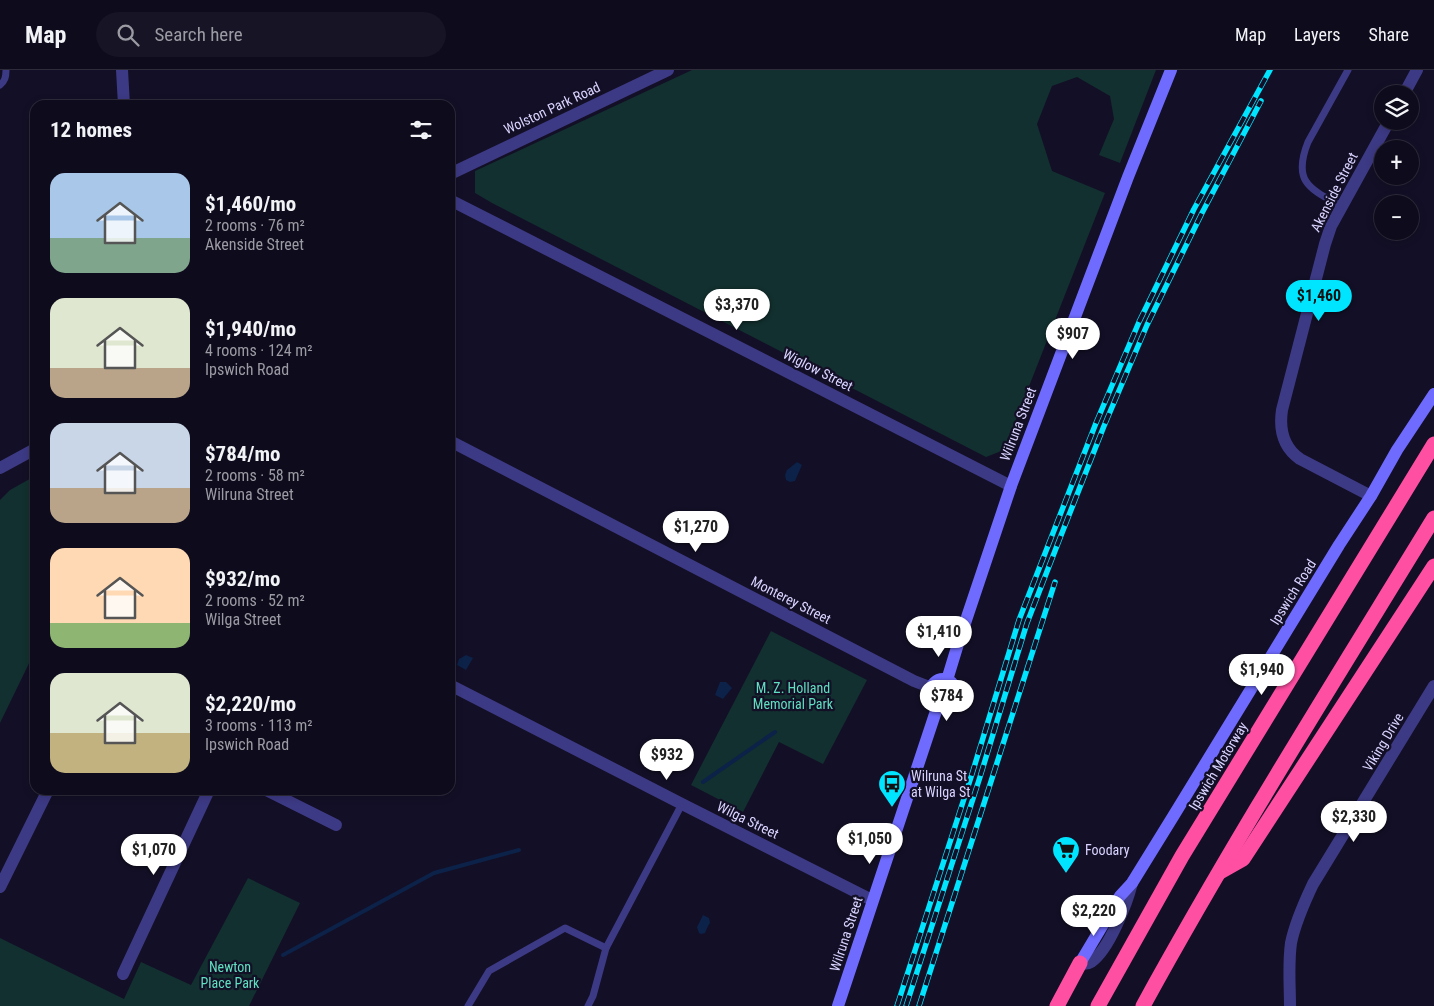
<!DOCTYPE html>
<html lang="en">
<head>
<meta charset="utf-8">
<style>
	:root { --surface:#0e0b1c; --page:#171425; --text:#f1f3f6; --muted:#9b9ba3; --line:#2e2b3b; --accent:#00e5ff }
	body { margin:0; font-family:"Roboto Condensed",sans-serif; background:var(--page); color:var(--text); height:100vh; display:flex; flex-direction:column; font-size:19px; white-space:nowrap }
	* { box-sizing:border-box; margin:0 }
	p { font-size:16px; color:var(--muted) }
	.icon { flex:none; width:28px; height:28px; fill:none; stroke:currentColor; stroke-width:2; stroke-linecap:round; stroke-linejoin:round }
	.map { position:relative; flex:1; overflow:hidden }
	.panel { position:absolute; left:30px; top:30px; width:425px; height:695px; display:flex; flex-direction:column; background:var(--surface); border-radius:15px; box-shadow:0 2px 8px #0003,0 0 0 1px var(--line) }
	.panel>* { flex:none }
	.controls { position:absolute; left:1374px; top:15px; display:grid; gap:10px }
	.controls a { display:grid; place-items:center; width:45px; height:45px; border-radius:50%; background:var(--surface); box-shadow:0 2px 8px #0003,0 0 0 1px var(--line); font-size:25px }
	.price { position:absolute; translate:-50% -42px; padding:0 11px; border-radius:18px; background:#fff; color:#222; font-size:16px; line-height:32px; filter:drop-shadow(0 1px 2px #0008) }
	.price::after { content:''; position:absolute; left:50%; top:30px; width:15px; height:11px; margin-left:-8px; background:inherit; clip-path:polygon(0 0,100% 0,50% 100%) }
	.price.active { background:var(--accent); color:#111 }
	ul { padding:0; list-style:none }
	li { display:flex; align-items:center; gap:15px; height:125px; padding:0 20px }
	li span { display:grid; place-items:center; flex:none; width:140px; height:100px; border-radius:15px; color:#555 }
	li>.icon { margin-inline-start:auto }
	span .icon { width:60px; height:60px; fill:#fffc; stroke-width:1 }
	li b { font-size:21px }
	h2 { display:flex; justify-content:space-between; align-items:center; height:60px; padding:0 20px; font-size:21px }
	header { display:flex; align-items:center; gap:30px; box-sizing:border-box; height:70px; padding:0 25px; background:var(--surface); border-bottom:1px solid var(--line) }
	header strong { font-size:24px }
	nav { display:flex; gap:28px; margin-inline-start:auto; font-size:18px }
	.search { width:350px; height:45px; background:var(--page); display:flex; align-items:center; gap:12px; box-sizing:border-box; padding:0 18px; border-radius:28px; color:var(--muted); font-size:19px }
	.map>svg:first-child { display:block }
</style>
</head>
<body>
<header>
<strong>Map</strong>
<div class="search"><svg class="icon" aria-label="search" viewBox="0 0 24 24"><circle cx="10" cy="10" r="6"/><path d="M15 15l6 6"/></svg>Search here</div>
<nav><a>Map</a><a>Layers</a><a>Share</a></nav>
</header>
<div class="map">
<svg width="1434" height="936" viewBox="0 0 1434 936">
	<rect width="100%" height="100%" fill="#130f26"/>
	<!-- green -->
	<g fill="#12302f">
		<polygon points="692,0 1156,0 1120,93 1099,85 1114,49 1110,26 1077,7 1052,16 1037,54 1052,101 1105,123 1004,380 986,387 492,133 475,123 475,101"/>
		<polygon points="35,406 35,581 0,653 0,430 10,420"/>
		<polygon points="771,561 867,610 823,694 779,672 743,742 691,715"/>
		<polygon points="248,808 300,833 249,936 0,936 0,868 124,929 141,892 191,915"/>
	</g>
	<!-- water -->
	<g fill="#0c2248">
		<polygon points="797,392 802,395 795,411 790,412 786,410 785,405 787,400"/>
		<polygon points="466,585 473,588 466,600 457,595 459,589"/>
		<polygon points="720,612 726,612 732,618 723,629 715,625"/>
		<polygon points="703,845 709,848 710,853 708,856 705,863 701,864 699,863 697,857"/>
	</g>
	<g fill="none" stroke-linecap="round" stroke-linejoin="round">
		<!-- stream -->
		<g stroke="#0c2248" stroke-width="4">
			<polyline points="703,712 775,662"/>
			<polyline points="283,885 434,803 519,780"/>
		</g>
		<!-- lane -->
		<g stroke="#3d3a85" stroke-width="7">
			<path d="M0 15C5 11 6 7 6 0"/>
			<path d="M1341 136C1310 119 1292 112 1308 72L1348 0"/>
			<polyline points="468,936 489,901 565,858 606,878"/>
			<polyline points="588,936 593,926 606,878 682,734"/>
		</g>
		<!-- street -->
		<g stroke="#3d3a85" stroke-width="12">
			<polyline points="122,0 124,35"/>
			<polyline points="1404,24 1417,0"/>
			<polyline points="450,104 668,0"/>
			<polyline points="450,130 1011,416"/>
			<polyline points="450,371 914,611 932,618"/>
			<polyline points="0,398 35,379"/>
			<path d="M1371 426 1300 389C1283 377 1279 360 1282 340L1325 174 1331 156 1389 51"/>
			<polyline points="450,615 682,734 872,830"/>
			<polyline points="266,720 336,755"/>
			<polyline points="0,817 48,720"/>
			<path d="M1080 893C1084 894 1088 894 1091 892 1109 880 1127 833 1132 813"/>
			<polyline points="123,904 209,720"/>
			<path d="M1290 936C1290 916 1288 894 1291 873 1295 853 1304 833 1313 814L1434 616"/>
		</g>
		<!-- secondary -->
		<g stroke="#6f6bff" stroke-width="12">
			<circle cx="943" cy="621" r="12"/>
			<polyline points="947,610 958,574 1011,416 1128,107 1171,0"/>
			<polyline points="1080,893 1120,826 1132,813 1174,745 1339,475 1371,426 1397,380 1434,324"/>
			<polyline points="838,936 939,632"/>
		</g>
		<!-- highway -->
		<g stroke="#ff4fa3" stroke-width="15">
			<polyline points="1220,802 1243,789 1434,496"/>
			<polyline points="1057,936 1080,893"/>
			<polyline points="1098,936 1182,786 1434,374"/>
			<path d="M1143 936C1234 770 1335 610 1434 448"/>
		</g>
		<defs>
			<g id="rail">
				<polyline points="897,936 972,704 1019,550 1096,353 1139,252 1194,139 1270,0"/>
				<polyline points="906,936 980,707 1027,553 1060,468 1104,356 1147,255 1202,143 1261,31"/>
				<polyline points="919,936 1055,512"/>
			</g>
		</defs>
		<!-- rail casing -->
		<use href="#rail" stroke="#00e5ff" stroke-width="5.5"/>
		<!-- rail -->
		<use href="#rail" stroke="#130f26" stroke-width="4" stroke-dasharray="11" stroke-linecap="butt"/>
	</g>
	<!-- icons -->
	<defs>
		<symbol id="bus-pin" viewBox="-11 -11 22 30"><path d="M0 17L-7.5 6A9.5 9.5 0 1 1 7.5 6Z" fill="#00e5ff" stroke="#130f26"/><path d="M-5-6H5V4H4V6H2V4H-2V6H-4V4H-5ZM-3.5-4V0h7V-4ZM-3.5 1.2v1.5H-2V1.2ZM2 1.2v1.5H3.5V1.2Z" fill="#111"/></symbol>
		<symbol id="supermarket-pin" viewBox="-11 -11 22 30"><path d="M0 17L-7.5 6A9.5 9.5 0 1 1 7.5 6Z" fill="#00e5ff" stroke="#130f26"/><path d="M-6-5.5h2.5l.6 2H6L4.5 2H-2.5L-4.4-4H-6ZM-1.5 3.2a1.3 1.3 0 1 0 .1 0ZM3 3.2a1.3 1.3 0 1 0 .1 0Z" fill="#111"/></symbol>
	</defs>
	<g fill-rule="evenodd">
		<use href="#bus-pin" x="876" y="698" width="32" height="43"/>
		<use href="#supermarket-pin" x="1050" y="764" width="32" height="43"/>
	</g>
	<g text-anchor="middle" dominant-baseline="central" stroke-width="4.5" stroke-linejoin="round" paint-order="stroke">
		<!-- street labels -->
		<g font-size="14" fill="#d9d4ff" stroke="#130f26">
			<text transform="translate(552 38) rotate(-25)">Wolston Park Road</text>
			<text transform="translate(1334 122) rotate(-63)">Akenside Street</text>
			<text transform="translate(818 300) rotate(27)">Wiglow Street</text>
			<text transform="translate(1018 354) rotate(-69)">Wilruna Street</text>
			<text transform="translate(1293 522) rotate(-58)">Ipswich Road</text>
			<text transform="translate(791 530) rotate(27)">Monterey Street</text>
			<text transform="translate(1383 672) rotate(-59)">Viking Drive</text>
			<text transform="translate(1218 696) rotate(-59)">Ipswich Motorway</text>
			<text transform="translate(748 750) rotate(26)">Wilga Street</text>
			<text transform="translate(846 864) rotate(-72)">Wilruna Street</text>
		</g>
		<!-- park labels -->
		<g font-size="14" fill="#5fe0c0" stroke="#130f26">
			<text x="793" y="618">M. Z. Holland<tspan x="793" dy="16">Memorial Park</tspan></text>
			<text x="230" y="897">Newton<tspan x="230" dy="16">Place Park</tspan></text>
		</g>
		<!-- poi labels -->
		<g font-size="14" fill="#d9d4ff" stroke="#130f26" text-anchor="start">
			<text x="911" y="706">Wilruna St<tspan x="911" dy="16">at Wilga St</tspan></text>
			<text x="1085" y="780">Foodary</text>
		</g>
	</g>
</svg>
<div class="controls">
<a><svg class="icon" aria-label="layers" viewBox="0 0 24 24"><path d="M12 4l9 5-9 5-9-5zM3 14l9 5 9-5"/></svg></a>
<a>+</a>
<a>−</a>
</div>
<b class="price active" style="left:1319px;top:252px">$1,460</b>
<b class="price" style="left:737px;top:261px">$3,370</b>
<b class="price" style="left:1073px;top:290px">$907</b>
<b class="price" style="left:696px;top:483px">$1,270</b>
<b class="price" style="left:939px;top:588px">$1,410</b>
<b class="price" style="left:1262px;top:626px">$1,940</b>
<b class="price" style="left:947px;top:652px">$784</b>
<b class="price" style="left:667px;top:711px">$932</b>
<b class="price" style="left:1354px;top:773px">$2,330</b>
<b class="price" style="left:870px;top:795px">$1,050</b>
<b class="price" style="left:154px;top:806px">$1,070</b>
<b class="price" style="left:1094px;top:867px">$2,220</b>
<section class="panel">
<h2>12 homes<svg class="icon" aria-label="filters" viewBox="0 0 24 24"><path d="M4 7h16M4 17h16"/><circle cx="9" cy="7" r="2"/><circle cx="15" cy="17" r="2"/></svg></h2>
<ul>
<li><span style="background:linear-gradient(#a9c7e8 65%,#7fa58c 0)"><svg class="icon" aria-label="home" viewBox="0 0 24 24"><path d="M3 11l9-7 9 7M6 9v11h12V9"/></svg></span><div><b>$1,460/mo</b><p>2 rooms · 76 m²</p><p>Akenside Street</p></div></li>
<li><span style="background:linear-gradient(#dfe7d0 70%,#b9a48a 0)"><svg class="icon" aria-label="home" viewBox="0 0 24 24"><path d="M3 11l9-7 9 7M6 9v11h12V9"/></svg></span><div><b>$1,940/mo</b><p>4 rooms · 124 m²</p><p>Ipswich Road</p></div></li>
<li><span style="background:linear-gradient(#c9d6e8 65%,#b9a48a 0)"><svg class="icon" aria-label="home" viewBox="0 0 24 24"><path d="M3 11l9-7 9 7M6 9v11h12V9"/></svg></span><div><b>$784/mo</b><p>2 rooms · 58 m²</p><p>Wilruna Street</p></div></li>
<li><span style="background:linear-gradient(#ffd9b3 75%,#8fb573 0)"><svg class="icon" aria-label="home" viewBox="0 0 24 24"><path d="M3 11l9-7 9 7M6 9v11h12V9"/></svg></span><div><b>$932/mo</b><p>2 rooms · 52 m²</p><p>Wilga Street</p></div></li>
<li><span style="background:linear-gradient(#dfe7d0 60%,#c2b280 0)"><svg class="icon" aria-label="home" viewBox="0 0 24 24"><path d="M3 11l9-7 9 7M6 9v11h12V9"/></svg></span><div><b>$2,220/mo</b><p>3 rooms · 113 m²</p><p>Ipswich Road</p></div></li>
</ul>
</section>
</div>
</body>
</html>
